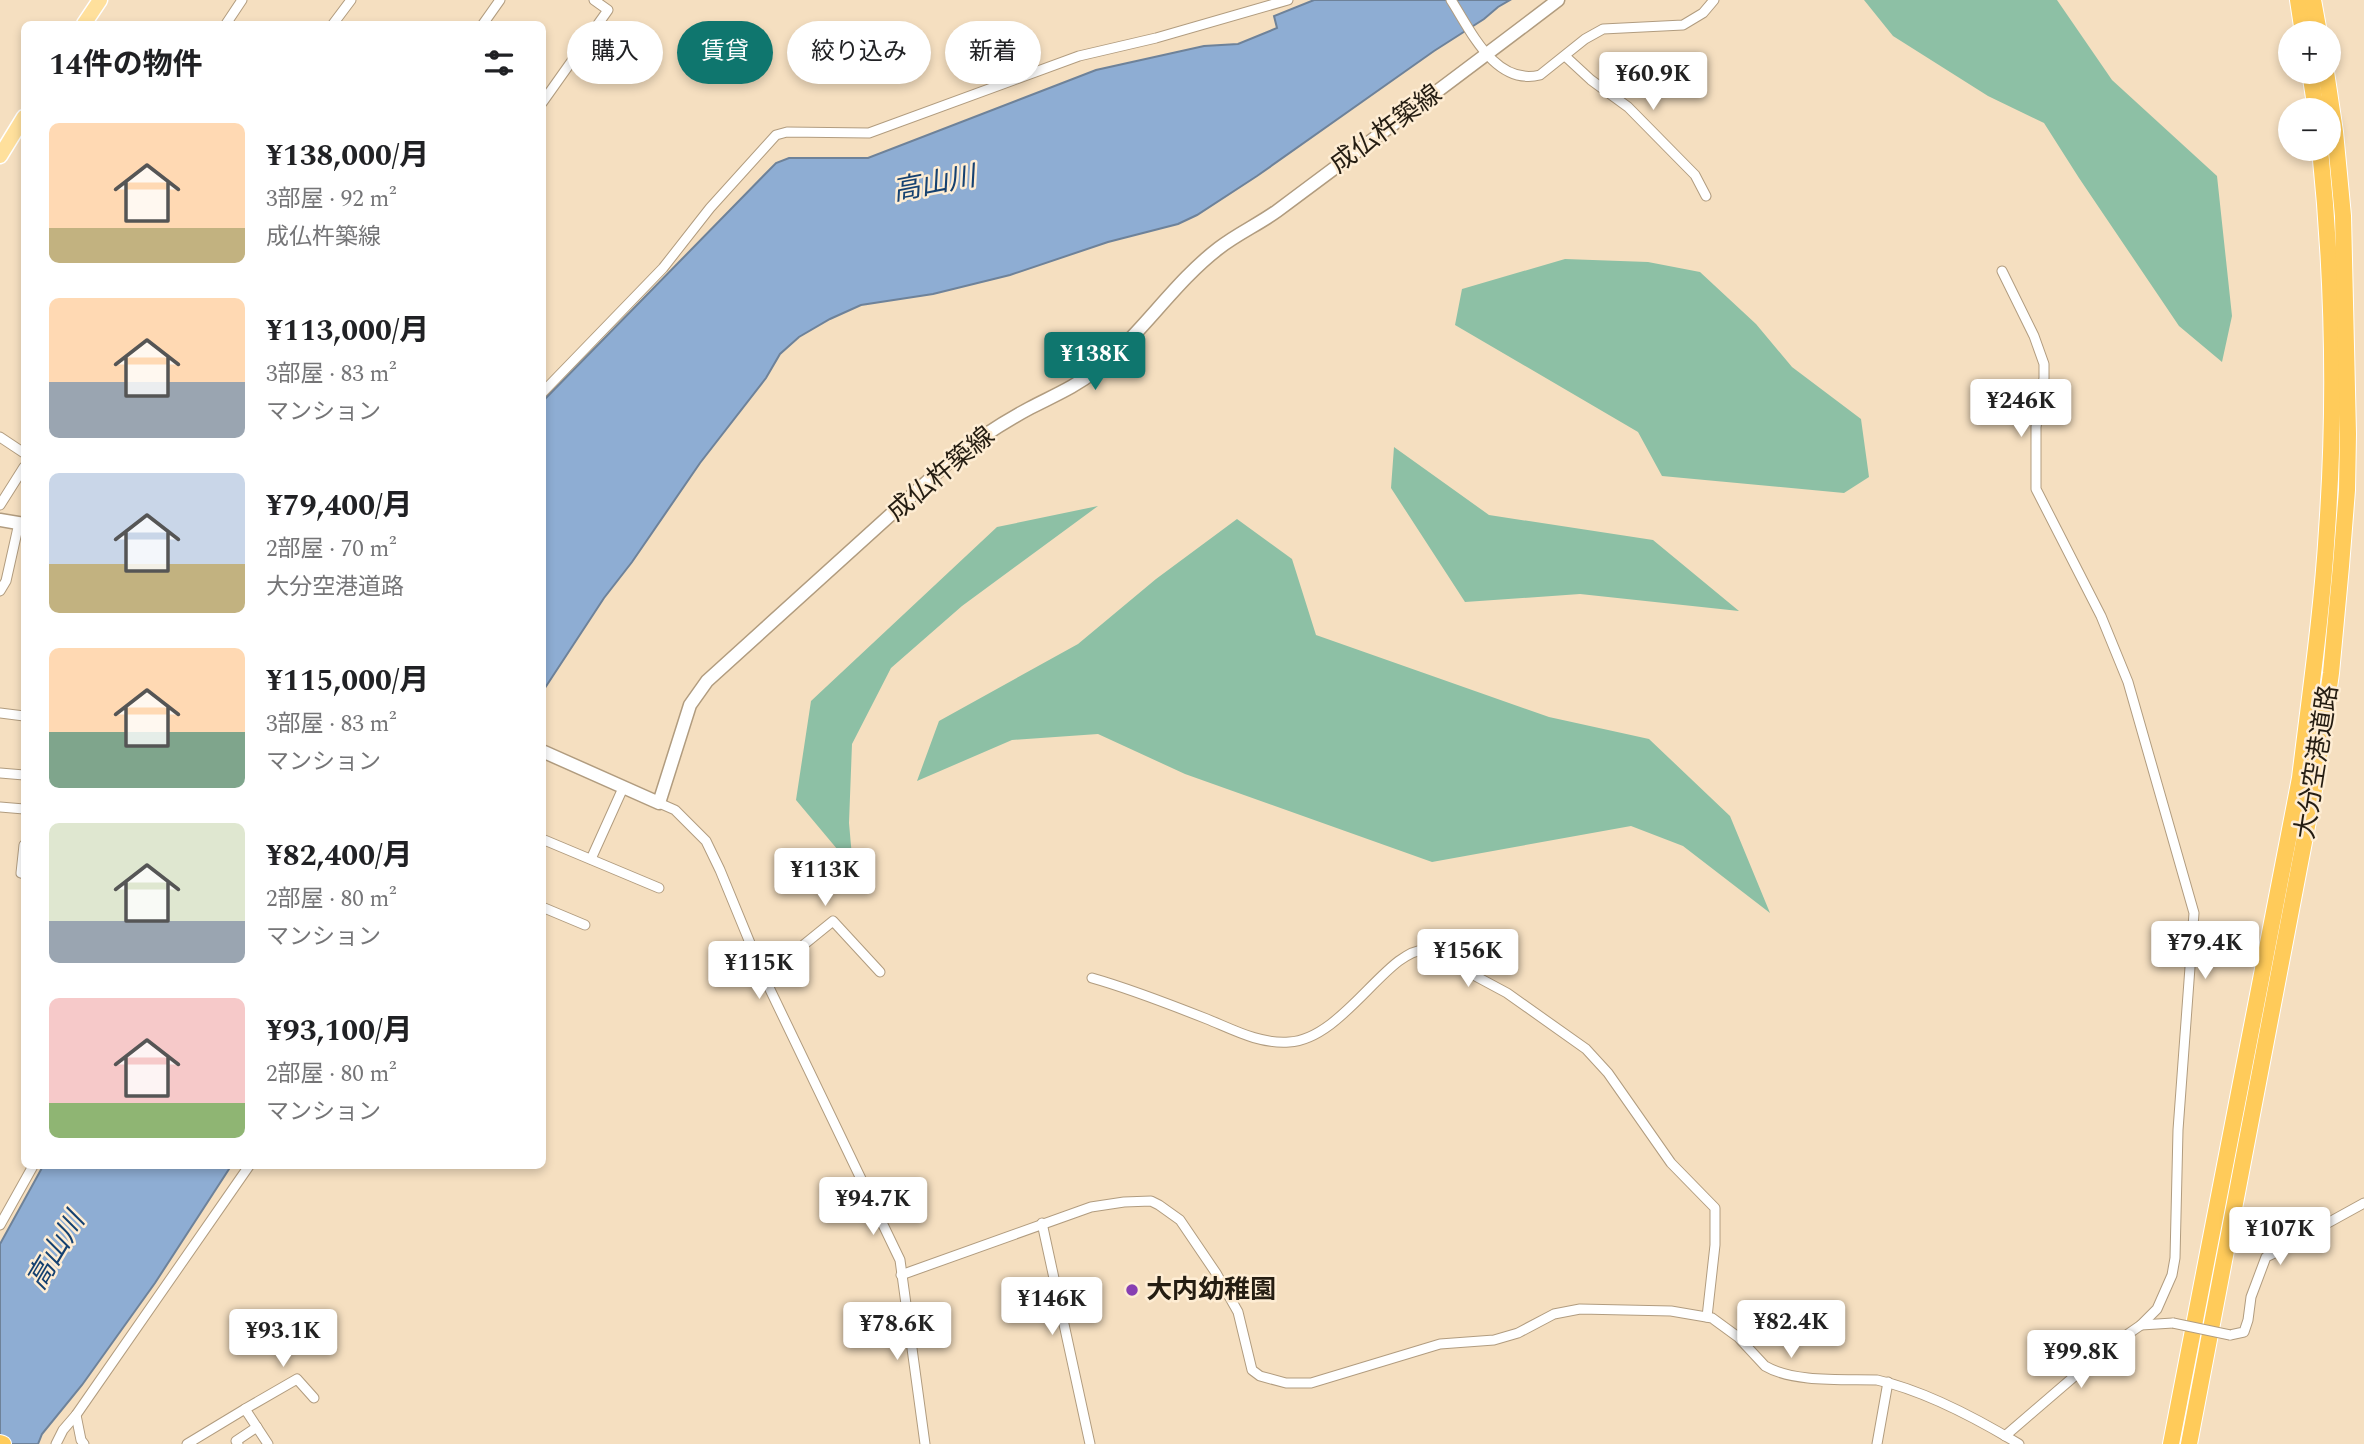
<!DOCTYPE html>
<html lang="ja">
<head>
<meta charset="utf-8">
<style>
	:root { --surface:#fff; --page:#f2f2f2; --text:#202124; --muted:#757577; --accent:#0f766e }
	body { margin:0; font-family:Spectral,"Noto Sans JP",serif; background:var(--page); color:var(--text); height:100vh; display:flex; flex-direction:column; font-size:26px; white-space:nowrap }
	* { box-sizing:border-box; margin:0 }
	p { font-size:23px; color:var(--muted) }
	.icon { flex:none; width:38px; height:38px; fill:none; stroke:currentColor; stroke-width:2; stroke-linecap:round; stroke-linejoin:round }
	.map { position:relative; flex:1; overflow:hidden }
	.drawer { position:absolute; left:21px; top:21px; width:525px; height:1148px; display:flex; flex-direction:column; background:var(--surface); border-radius:10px; box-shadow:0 4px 10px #0003 }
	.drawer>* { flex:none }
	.guide { position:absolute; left:567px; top:21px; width:665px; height:63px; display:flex; gap:14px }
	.fabs { position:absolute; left:2278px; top:21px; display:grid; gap:14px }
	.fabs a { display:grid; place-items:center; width:63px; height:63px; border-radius:50%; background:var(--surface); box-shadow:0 4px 10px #0003; font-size:35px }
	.price { position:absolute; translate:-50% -60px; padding:0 16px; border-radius:7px; background:#fff; color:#222; font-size:23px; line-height:46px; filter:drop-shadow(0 2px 4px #0008) }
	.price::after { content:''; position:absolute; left:50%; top:42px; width:21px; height:16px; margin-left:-10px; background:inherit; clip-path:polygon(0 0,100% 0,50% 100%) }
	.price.selected { background:var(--accent); color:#fff }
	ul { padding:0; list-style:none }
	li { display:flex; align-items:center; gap:21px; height:175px; padding:0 28px }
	li span { display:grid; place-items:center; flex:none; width:196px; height:140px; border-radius:10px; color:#555 }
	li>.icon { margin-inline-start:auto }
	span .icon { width:84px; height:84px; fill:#fffc; stroke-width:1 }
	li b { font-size:30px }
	h2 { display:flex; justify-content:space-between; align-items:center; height:84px; padding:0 28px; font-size:30px }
	.tag { padding:0 24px; border-radius:32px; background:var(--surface); box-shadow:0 4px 10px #0003; font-size:24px; line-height:63px }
	.tag.selected { background:var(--accent); color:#fff }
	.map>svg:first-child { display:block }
</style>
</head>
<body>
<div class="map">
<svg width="2364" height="1444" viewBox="0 0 2364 1444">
	<rect width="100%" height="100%" fill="#f5dfc0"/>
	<!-- forest -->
	<g fill="#8dc0a5">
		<polygon points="1864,0 2057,0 2112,80 2217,176 2232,316 2222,362 2179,326 2079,178 2044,123 1988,96 1893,36"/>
		<polygon points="1565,259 1648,262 1700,272 1756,324 1792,367 1861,419 1869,477 1844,493 1662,476 1638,432 1455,325 1462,289"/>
		<polygon points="1394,447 1489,515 1653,540 1739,611 1580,594 1465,602 1391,488"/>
		<polygon points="1098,506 962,606 891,668 852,744 849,823 853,868 796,800 811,701 997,527"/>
		<polygon points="1237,519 1292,559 1316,635 1549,717 1649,739 1730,816 1770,913 1683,846 1631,826 1432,862 1185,774 1098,734 1012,740 917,781 939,721 1078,644 1156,579"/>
	</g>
	<!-- water -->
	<g fill="#8eadd3" stroke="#6e8299" stroke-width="2">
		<polygon points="1314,0 1510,0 1498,7 1484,19 1434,51 1257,176 1197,215 1178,224 1108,242 1010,275 933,294 861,305 830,319 799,337 780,354 766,378 700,463 632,562 604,598 543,691 543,401 776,163 789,158 868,158 1096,70 1204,46 1238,44 1277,28 1274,16"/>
		<polygon points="43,1166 231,1166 155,1283 82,1385 42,1434 38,1444 0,1444 0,1244"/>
	</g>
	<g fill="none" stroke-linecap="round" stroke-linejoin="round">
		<defs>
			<g id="street">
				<path d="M1451 0C1471 31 1495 86 1540 75L1585 39 1603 29 1683 25 1703 13 1714 0"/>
				<polyline points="226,24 242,0"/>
				<polyline points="333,24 351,0"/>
				<polyline points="483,24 500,0"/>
				<polyline points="1565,56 1591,80 1628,107 1695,175 1706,196"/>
				<polyline points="542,103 608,10 594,0"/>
				<polyline points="2002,271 2034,336 2044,364 2044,378 2036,427 2036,489 2101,616 2128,682 2194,913 2178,1130 2175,1258 2172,1275 2157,1309 2141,1325 2105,1350 2005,1436"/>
				<polyline points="542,393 663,268 710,208 776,135 787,132 869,133 1079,56 1156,38 1288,0"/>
				<polyline points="0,437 24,453"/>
				<polyline points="0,505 24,467"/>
				<polyline points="0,591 6,581 19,523"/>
				<polyline points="0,713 24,716"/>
				<polyline points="0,773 24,775"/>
				<polyline points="659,803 675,810 706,841 720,870 764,977 900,1260 925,1444"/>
				<polyline points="0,807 24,809"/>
				<polyline points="542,839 659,888"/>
				<polyline points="24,845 21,873 24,874"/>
				<polyline points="591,859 623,788"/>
				<polyline points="542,907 585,925"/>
				<polyline points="764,977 833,921 880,972"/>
				<path d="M1092 978C1131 989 1169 1004 1207 1019 1234 1030 1259 1044 1289 1042 1344 1039 1389 946 1427 950L1507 993 1586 1049 1608 1073 1671 1163 1715 1208V1245L1707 1317"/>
				<polyline points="1042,1223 1090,1444"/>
				<polyline points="0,1225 33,1166"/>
				<path d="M901 1275 1091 1207 1124 1202 1151 1201 1159 1205 1180 1220 1216 1273 1238 1312 1252 1370 1260 1376 1286 1383H1311L1440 1344 1494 1340 1518 1333 1554 1314 1580 1309 1671 1311 1712 1318 1738 1337 1765 1366C1794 1383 1844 1379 1877 1380 1926 1391 1976 1418 2019 1444"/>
				<polyline points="2141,1325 2173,1323"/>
				<polyline points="2230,1335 2244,1332 2248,1320 2251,1297 2266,1257 2298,1242 2306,1235 2364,1203"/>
				<polyline points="245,1409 297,1379 314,1398"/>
				<polyline points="76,1415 81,1440 84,1444"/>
				<polyline points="56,1444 63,1430 76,1415 249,1166"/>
				<polyline points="187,1444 245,1409 268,1444"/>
				<polyline points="238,1444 236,1441 257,1427"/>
				<polyline points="1877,1444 1888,1382"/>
			</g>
			<g id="secondary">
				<polyline points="0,520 24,524"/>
				<path d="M542 751 659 803 690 705 707 681 951 460C976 440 1002 423 1030 408 1053 396 1075 387 1095 371 1141 336 1173 283 1219 248 1237 234 1259 224 1277 211 1371 141 1465 71 1558 0"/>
			</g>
			<g id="primary">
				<polyline points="84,24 100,0"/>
				<polyline points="0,156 24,117"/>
			</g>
			<g id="highway">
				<polyline points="2298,0 2303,33"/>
				<polyline points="2313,0 2319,33"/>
				<polyline points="2310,72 2316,110"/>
				<polyline points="0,1443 3,1444"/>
				<path d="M2171 1444 2300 778C2310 695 2322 613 2327 530 2336 404 2333 275 2320 149"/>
				<polyline points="2189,1444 2316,779 2331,673 2341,566 2347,490 2348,434 2343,216 2335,132 2326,72"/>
			</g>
		</defs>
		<!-- street casing -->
		<use href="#street" stroke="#b19c7f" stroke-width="11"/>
		<!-- secondary casing -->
		<use href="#secondary" stroke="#b19c7f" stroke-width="15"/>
		<!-- primary casing -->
		<use href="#primary" stroke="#fff" stroke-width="17"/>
		<!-- highway casing -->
		<use href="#highway" stroke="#fff" stroke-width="18"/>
		<!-- street -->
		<use href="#street" stroke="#fff" stroke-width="9"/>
		<!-- secondary -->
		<use href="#secondary" stroke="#fff" stroke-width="12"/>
		<!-- primary -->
		<use href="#primary" stroke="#ffe09c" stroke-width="14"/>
		<!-- highway -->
		<use href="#highway" stroke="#ffcb5a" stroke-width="16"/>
		<defs>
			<polyline id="street-bridge" points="2173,1323 2230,1335"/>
		</defs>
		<!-- street-bridge casing -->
		<use href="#street-bridge" stroke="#b19c7f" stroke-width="11" stroke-linecap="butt"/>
		<!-- street-bridge -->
		<use href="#street-bridge" stroke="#fff" stroke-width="9"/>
	</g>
	<!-- markers -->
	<circle fill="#873fb2" stroke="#feedd4" stroke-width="2.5" cx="1132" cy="1290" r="7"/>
	<g text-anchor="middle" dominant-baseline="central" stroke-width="5" stroke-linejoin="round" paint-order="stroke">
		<!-- street labels -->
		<g font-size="26" fill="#251d12" stroke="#feedd4">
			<text transform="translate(1386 129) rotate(-36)">成仏杵築線</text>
			<text transform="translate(941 474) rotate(-40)">成仏杵築線</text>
			<text transform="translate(2317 762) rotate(-81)">大分空港道路</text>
		</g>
		<!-- poi labels -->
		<g font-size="26" font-weight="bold" fill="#251d12" stroke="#feedd4" text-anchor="start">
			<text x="1146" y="1290">大内幼稚園</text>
		</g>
		<!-- water labels -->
		<g font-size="28" font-style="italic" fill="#154170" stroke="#feedd4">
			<text transform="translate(934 184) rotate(-11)">高山川</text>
			<text transform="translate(56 1251) rotate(-59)">高山川</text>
		</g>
	</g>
</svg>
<div class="fabs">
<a>+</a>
<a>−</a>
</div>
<b class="price" style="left:1653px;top:112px">¥60.9K</b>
<b class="price selected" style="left:1095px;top:392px">¥138K</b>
<b class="price" style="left:2021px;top:439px">¥246K</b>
<b class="price" style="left:825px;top:908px">¥113K</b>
<b class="price" style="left:2205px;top:981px">¥79.4K</b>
<b class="price" style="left:1468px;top:989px">¥156K</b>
<b class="price" style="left:759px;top:1001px">¥115K</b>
<b class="price" style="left:873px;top:1237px">¥94.7K</b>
<b class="price" style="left:2280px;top:1267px">¥107K</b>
<b class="price" style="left:1052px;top:1337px">¥146K</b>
<b class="price" style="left:1791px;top:1360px">¥82.4K</b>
<b class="price" style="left:897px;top:1362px">¥78.6K</b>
<b class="price" style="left:283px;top:1369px">¥93.1K</b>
<b class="price" style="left:2081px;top:1390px">¥99.8K</b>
<div class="guide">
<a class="tag">購入</a>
<a class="tag selected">賃貸</a>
<a class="tag">絞り込み</a>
<a class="tag">新着</a>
</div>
<section class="drawer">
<h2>14件の物件<svg class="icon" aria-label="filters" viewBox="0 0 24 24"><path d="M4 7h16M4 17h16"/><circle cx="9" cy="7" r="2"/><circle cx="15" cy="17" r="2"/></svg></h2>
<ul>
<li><span style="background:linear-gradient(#ffd9b3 75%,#c2b280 0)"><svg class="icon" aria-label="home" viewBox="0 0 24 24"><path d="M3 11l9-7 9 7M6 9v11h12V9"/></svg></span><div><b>¥138,000/月</b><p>3部屋 · 92 m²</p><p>成仏杵築線</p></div></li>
<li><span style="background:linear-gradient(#ffd9b3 60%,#9aa5b1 0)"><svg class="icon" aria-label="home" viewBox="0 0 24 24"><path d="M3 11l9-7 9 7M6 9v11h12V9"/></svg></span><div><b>¥113,000/月</b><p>3部屋 · 83 m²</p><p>マンション</p></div></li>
<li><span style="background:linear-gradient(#c9d6e8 65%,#c2b280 0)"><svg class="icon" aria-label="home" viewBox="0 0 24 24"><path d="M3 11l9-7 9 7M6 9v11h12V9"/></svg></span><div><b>¥79,400/月</b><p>2部屋 · 70 m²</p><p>大分空港道路</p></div></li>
<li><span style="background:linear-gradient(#ffd9b3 60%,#7fa58c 0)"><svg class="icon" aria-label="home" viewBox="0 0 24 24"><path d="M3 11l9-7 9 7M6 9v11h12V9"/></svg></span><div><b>¥115,000/月</b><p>3部屋 · 83 m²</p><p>マンション</p></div></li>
<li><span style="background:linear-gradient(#dfe7d0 70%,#9aa5b1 0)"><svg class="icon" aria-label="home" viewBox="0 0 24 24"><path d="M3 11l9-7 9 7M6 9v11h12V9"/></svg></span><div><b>¥82,400/月</b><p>2部屋 · 80 m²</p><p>マンション</p></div></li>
<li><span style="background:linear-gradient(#f6c9c9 75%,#8fb573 0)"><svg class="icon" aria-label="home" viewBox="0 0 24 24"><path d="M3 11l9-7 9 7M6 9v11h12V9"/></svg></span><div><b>¥93,100/月</b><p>2部屋 · 80 m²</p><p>マンション</p></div></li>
</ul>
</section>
</div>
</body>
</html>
